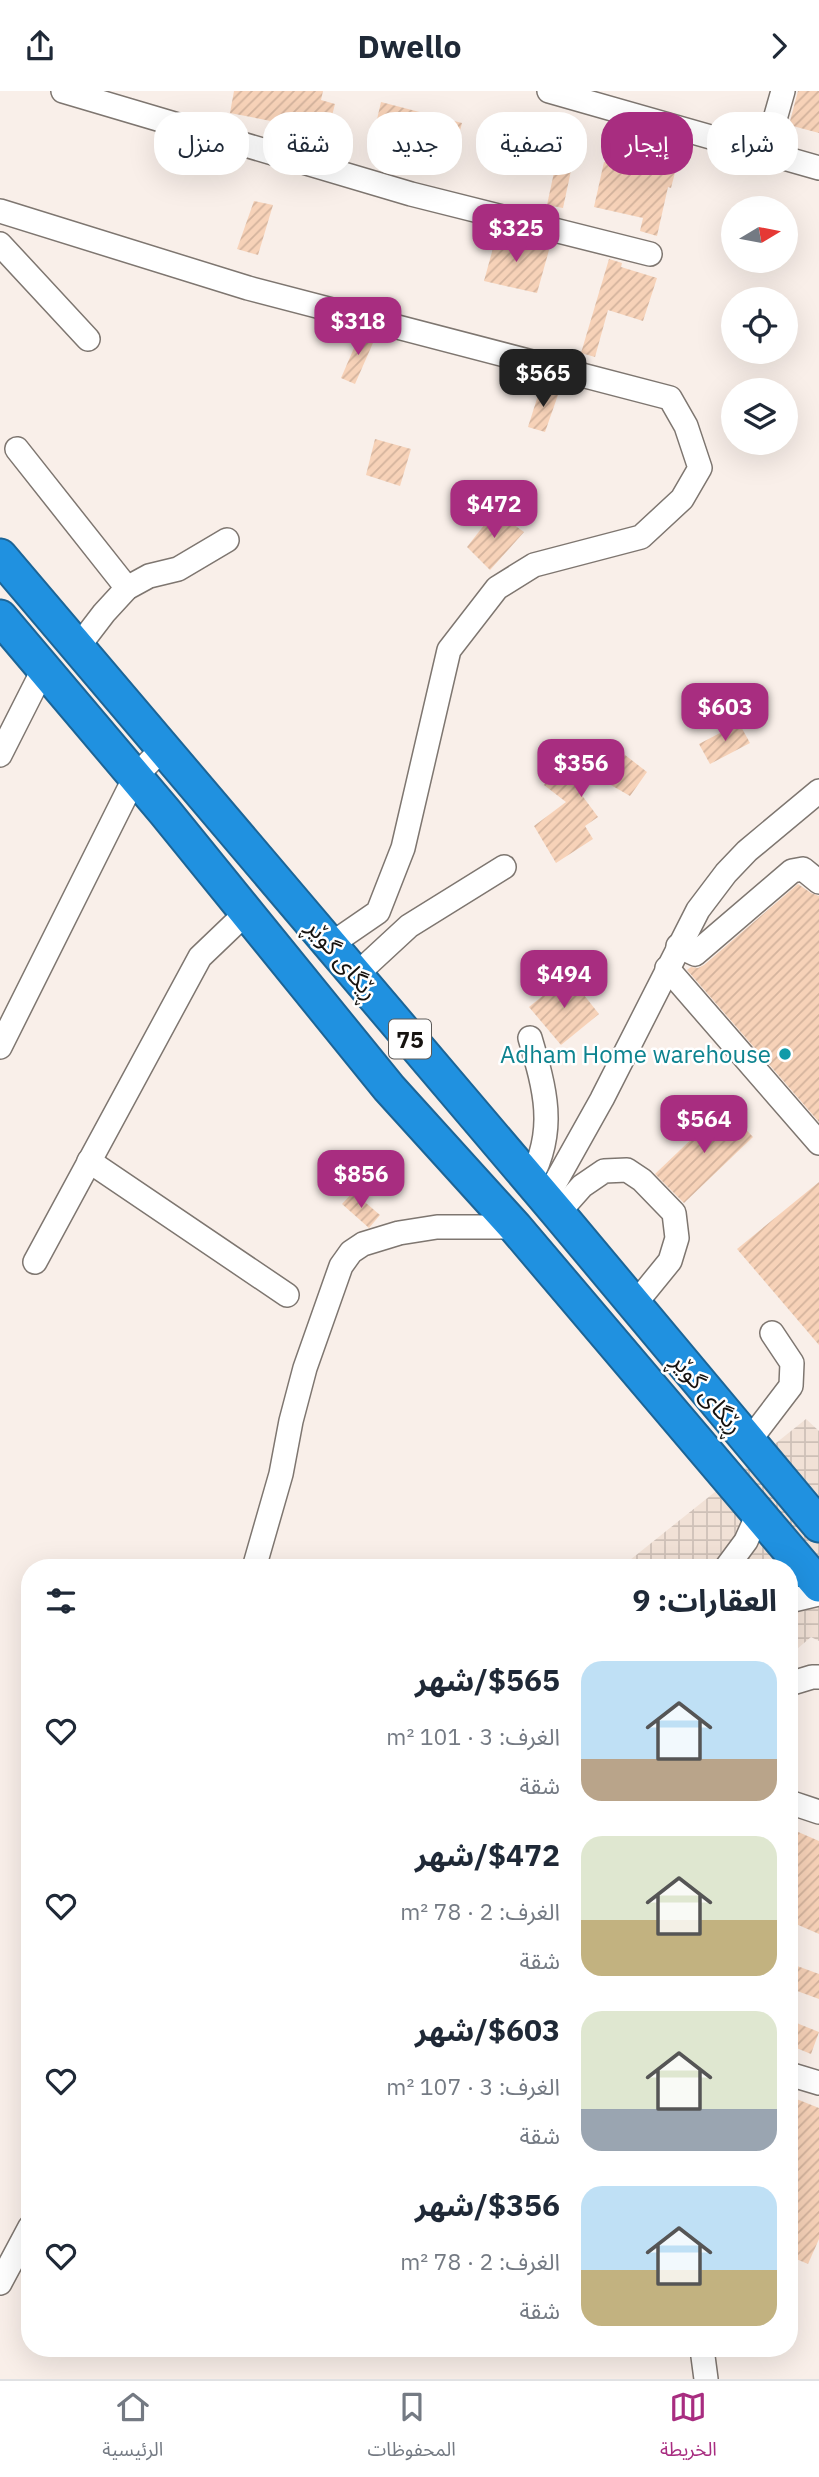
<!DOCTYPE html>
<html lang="ar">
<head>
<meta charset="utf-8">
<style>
	:root { --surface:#fff; --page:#f6f6f7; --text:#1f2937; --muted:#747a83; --line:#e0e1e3; --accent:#a82d80 }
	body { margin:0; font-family:"IBM Plex Sans","Noto Sans Arabic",sans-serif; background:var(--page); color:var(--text); direction:rtl; height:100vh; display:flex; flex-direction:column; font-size:26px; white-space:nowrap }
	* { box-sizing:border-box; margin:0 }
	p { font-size:23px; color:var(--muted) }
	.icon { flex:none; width:38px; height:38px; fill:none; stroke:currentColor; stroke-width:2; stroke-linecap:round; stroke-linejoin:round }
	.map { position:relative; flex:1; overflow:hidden; direction:ltr }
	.details { position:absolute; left:21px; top:1468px; width:777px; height:798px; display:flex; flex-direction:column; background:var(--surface); border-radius:28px; box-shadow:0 7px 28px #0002; direction:rtl }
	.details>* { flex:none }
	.guide { position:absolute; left:21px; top:21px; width:777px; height:63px; direction:rtl; display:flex; gap:14px }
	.needle { width:46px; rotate:80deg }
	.buttons { position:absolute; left:721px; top:105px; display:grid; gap:14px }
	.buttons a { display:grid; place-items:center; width:77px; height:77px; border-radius:50%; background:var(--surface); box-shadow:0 7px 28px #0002; font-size:35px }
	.price { position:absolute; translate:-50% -60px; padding:0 16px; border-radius:14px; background:var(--accent); color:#fff; font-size:23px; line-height:46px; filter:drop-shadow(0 2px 4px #0008) }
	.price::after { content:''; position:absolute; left:50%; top:42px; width:21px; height:16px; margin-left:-10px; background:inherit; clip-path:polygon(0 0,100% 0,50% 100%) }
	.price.on { background:#222; color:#fff }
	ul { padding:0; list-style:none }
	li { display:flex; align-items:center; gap:21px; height:175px; padding:0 21px }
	li span { display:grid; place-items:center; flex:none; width:196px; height:140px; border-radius:21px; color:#555 }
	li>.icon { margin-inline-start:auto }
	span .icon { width:84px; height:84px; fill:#fffc; stroke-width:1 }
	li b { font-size:30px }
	h2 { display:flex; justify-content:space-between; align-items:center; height:84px; padding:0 21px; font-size:30px }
	.pill { padding:0 24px; border-radius:28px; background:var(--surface); box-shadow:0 7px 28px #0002; font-size:24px; line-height:63px }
	.pill.on { background:var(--accent); color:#fff }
	header { display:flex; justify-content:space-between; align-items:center; height:91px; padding:0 21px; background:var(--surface); font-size:32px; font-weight:700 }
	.menu { display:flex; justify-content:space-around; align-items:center; height:98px; border-top:2px solid var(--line); background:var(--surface); font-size:19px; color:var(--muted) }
	.menu a { display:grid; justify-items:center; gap:4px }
	.menu .on { color:var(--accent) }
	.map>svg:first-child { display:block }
</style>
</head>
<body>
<header><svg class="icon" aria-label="forward" viewBox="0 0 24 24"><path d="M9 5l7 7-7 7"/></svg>Dwello<svg class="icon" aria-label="share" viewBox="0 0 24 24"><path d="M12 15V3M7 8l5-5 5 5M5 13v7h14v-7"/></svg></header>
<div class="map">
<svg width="819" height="2288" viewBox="0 0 819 2288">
	<defs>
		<pattern id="industrial-grid" width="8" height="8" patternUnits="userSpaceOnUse" patternTransform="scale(1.75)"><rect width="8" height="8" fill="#f1e1d6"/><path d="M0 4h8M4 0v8" fill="none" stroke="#cec0b7"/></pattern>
		<pattern id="building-hatch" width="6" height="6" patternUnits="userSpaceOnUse" patternTransform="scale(1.75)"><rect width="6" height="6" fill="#f7d2b8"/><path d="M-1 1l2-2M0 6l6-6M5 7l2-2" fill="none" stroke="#d3b39d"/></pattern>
	</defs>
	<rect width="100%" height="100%" fill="#f9efe9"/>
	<!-- industrial -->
	<polygon fill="url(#industrial-grid)" points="806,1328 819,1340 819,1550 811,1546 789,1565 789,1477 620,1477"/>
	<!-- building -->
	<g fill="url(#building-hatch)">
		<polygon points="234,0 323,0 321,9 335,13 326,48 275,35 276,31 230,22"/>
		<polygon points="798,0 819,0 819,42 789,34"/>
		<polygon points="381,11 462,32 450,79 370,59"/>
		<polygon points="645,45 682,54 671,97 668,96 657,145 640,140 643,127 594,116 604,71 638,78"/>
		<polygon points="556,72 572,75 563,117 547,114"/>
		<polygon points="254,110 273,114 258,164 237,158"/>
		<polygon points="498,139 511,143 509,151 549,159 537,202 484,190"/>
		<polygon points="609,168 622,172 621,176 657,187 643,230 608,219 595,266 581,262"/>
		<polygon points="361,241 376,245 355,293 341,287"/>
		<polygon points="541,295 559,301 545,341 528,336"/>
		<polygon points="375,348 411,358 400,395 366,384"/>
		<polygon points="495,420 524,441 490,479 467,456"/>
		<polygon points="739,632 750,652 710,673 699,653"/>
		<polygon points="616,657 647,681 630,705 597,686 581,703 598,726 585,735 593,748 556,772 534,735 566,711 544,694 547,687 538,682 551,664 564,679 577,664 595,679"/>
		<polygon points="798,793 811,802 819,805 819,1031 687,879 691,876 698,877 704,874"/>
		<polygon points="568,884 599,923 561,954 529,916"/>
		<polygon points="725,1016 753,1046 684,1112 655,1083"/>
		<polygon points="819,1091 819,1254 737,1158"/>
		<polygon points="353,1101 380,1124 369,1137 342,1113"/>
		<polygon points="789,1737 819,1750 819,1843 789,1830"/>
		<polygon points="789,1872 819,1883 819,1908 789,1897"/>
		<polygon points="789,1929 819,1941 811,1963 789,1954"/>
		<polygon points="789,2005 819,2017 819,2148 808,2173 789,2165"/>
	</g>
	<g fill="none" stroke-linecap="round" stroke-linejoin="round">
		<defs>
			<g id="minor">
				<polyline points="63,0 411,103 650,163"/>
				<polyline points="549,0 819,77"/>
				<polyline points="765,63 783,0"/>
				<polyline points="0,120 248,197 670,307 686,335 700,377 682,408 641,446 534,474 497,497 449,559 403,757 378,821 330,854"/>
				<polyline points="0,153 88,248"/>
				<polyline points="17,358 127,497"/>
				<polyline points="78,556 104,522 127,497 149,485 178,478 227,449"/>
				<polyline points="0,664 44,577"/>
				<polyline points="678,855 695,863 792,780 803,778 819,791"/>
				<polyline points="667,877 819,1052"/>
				<polyline points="356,884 409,835 504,776"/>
				<polyline points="0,956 135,686 163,657"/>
				<polyline points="89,1070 287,1204"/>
				<path d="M530 1089C557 1039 545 998 530 947"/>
				<polyline points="546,1108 602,1008 698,819 726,782 747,760 819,700"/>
				<polyline points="558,1122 582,1095 604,1080 627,1079 642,1089 674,1122 677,1147 670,1170 635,1213"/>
				<polyline points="35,1171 200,866 246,822"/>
				<polyline points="749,1350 791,1295 792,1272 772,1242"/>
				<polyline points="254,1477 281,1383 291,1330 305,1277 341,1175 351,1161 363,1153 399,1142 437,1136 515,1136"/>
				<polyline points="726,1477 746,1450 758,1423"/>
				<polyline points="789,1510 819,1503"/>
				<polyline points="789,1593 812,1586 819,1586"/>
				<polyline points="789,1711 819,1721"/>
				<polyline points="789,1983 819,1992"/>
				<polyline points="0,2192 30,2136"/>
				<polyline points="702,2258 706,2288"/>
			</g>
			<g id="highway">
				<polyline points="0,465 558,1122 819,1434"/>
				<polyline points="0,526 165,721 389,997 515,1136 819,1494"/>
			</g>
		</defs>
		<!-- minor casing -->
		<use href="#minor" stroke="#7e7670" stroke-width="26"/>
		<!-- highway casing -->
		<use href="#highway" stroke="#1c6597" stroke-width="37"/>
		<!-- minor -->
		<use href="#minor" stroke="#fff" stroke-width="23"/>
		<!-- highway -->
		<use href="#highway" stroke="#2091e0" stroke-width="33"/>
	</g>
	<!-- markers -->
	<circle fill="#0f9aa8" stroke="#fff" stroke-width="2.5" cx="785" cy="963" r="7"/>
	<g text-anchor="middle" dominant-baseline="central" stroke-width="5" stroke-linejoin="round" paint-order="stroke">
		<!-- shield labels -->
		<rect fill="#fff" stroke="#5c5a58" stroke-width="2" x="389" y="928.5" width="42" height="39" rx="5"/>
		<g font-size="23" font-weight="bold" fill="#161310">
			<text x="410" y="948">75</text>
		</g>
		<!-- street labels -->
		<g font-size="24" fill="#161310" stroke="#fff">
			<text transform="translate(343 868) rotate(50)">ڕێگای گوێڕ</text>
			<text transform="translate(708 1302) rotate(50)">ڕێگای گوێڕ</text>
		</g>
		<!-- culture labels -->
		<g font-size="24" fill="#0d838f" stroke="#fff" text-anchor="end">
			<text x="771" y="963">Adham Home warehouse</text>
		</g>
	</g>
</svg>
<div class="buttons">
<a><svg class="needle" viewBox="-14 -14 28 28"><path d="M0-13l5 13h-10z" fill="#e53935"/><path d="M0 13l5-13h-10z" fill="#747a83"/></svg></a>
<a><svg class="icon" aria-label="locate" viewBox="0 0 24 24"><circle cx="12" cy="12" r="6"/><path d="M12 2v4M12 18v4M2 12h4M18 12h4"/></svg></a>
<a><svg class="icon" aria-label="layers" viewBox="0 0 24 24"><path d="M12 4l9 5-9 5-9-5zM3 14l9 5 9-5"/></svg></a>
</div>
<b class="price" style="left:516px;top:173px">$325</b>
<b class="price" style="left:358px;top:266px">$318</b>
<b class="price on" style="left:543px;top:318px">$565</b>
<b class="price" style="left:494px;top:449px">$472</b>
<b class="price" style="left:725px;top:652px">$603</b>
<b class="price" style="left:581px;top:708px">$356</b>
<b class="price" style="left:564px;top:919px">$494</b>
<b class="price" style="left:704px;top:1064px">$564</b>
<b class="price" style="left:361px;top:1119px">$856</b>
<div class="guide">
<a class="pill">شراء</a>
<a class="pill on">إيجار</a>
<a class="pill">تصفية</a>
<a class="pill">جديد</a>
<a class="pill">شقة</a>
<a class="pill">منزل</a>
</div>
<section class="details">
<h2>العقارات: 9<svg class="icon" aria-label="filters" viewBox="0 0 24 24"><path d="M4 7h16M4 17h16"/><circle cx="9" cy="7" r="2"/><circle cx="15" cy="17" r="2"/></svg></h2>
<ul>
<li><span style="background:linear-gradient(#bfe0f5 70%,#b9a48a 0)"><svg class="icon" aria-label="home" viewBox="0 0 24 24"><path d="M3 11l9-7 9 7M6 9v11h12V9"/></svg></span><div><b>$565/شهر</b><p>الغرف: 3 · 101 m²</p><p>شقة</p></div><svg class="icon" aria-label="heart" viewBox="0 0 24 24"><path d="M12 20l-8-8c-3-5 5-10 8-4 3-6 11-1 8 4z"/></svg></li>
<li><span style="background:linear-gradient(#dfe7d0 60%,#c2b280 0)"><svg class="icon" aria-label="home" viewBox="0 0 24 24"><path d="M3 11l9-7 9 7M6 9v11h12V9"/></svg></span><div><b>$472/شهر</b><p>الغرف: 2 · 78 m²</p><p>شقة</p></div><svg class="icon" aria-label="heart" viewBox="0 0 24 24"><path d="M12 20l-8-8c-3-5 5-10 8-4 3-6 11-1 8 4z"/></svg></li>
<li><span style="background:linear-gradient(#dfe7d0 70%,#9aa5b1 0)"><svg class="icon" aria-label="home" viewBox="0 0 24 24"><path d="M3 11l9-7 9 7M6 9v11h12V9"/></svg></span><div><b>$603/شهر</b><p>الغرف: 3 · 107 m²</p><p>شقة</p></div><svg class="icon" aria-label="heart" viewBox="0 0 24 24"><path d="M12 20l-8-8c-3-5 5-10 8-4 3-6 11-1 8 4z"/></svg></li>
<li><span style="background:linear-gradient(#bfe0f5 60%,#c2b280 0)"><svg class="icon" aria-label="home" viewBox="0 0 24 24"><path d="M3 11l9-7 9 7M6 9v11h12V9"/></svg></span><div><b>$356/شهر</b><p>الغرف: 2 · 78 m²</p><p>شقة</p></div><svg class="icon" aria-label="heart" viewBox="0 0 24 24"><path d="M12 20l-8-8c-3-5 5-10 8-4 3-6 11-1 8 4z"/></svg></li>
</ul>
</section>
</div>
<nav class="menu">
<a class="on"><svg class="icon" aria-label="map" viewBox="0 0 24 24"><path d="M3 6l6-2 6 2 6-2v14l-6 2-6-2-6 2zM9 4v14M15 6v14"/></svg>الخريطة</a>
<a><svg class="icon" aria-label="saved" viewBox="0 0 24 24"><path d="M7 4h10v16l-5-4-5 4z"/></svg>المحفوظات</a>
<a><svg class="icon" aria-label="home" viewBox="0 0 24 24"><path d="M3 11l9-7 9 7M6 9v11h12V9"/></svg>الرئيسية</a>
</nav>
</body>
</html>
